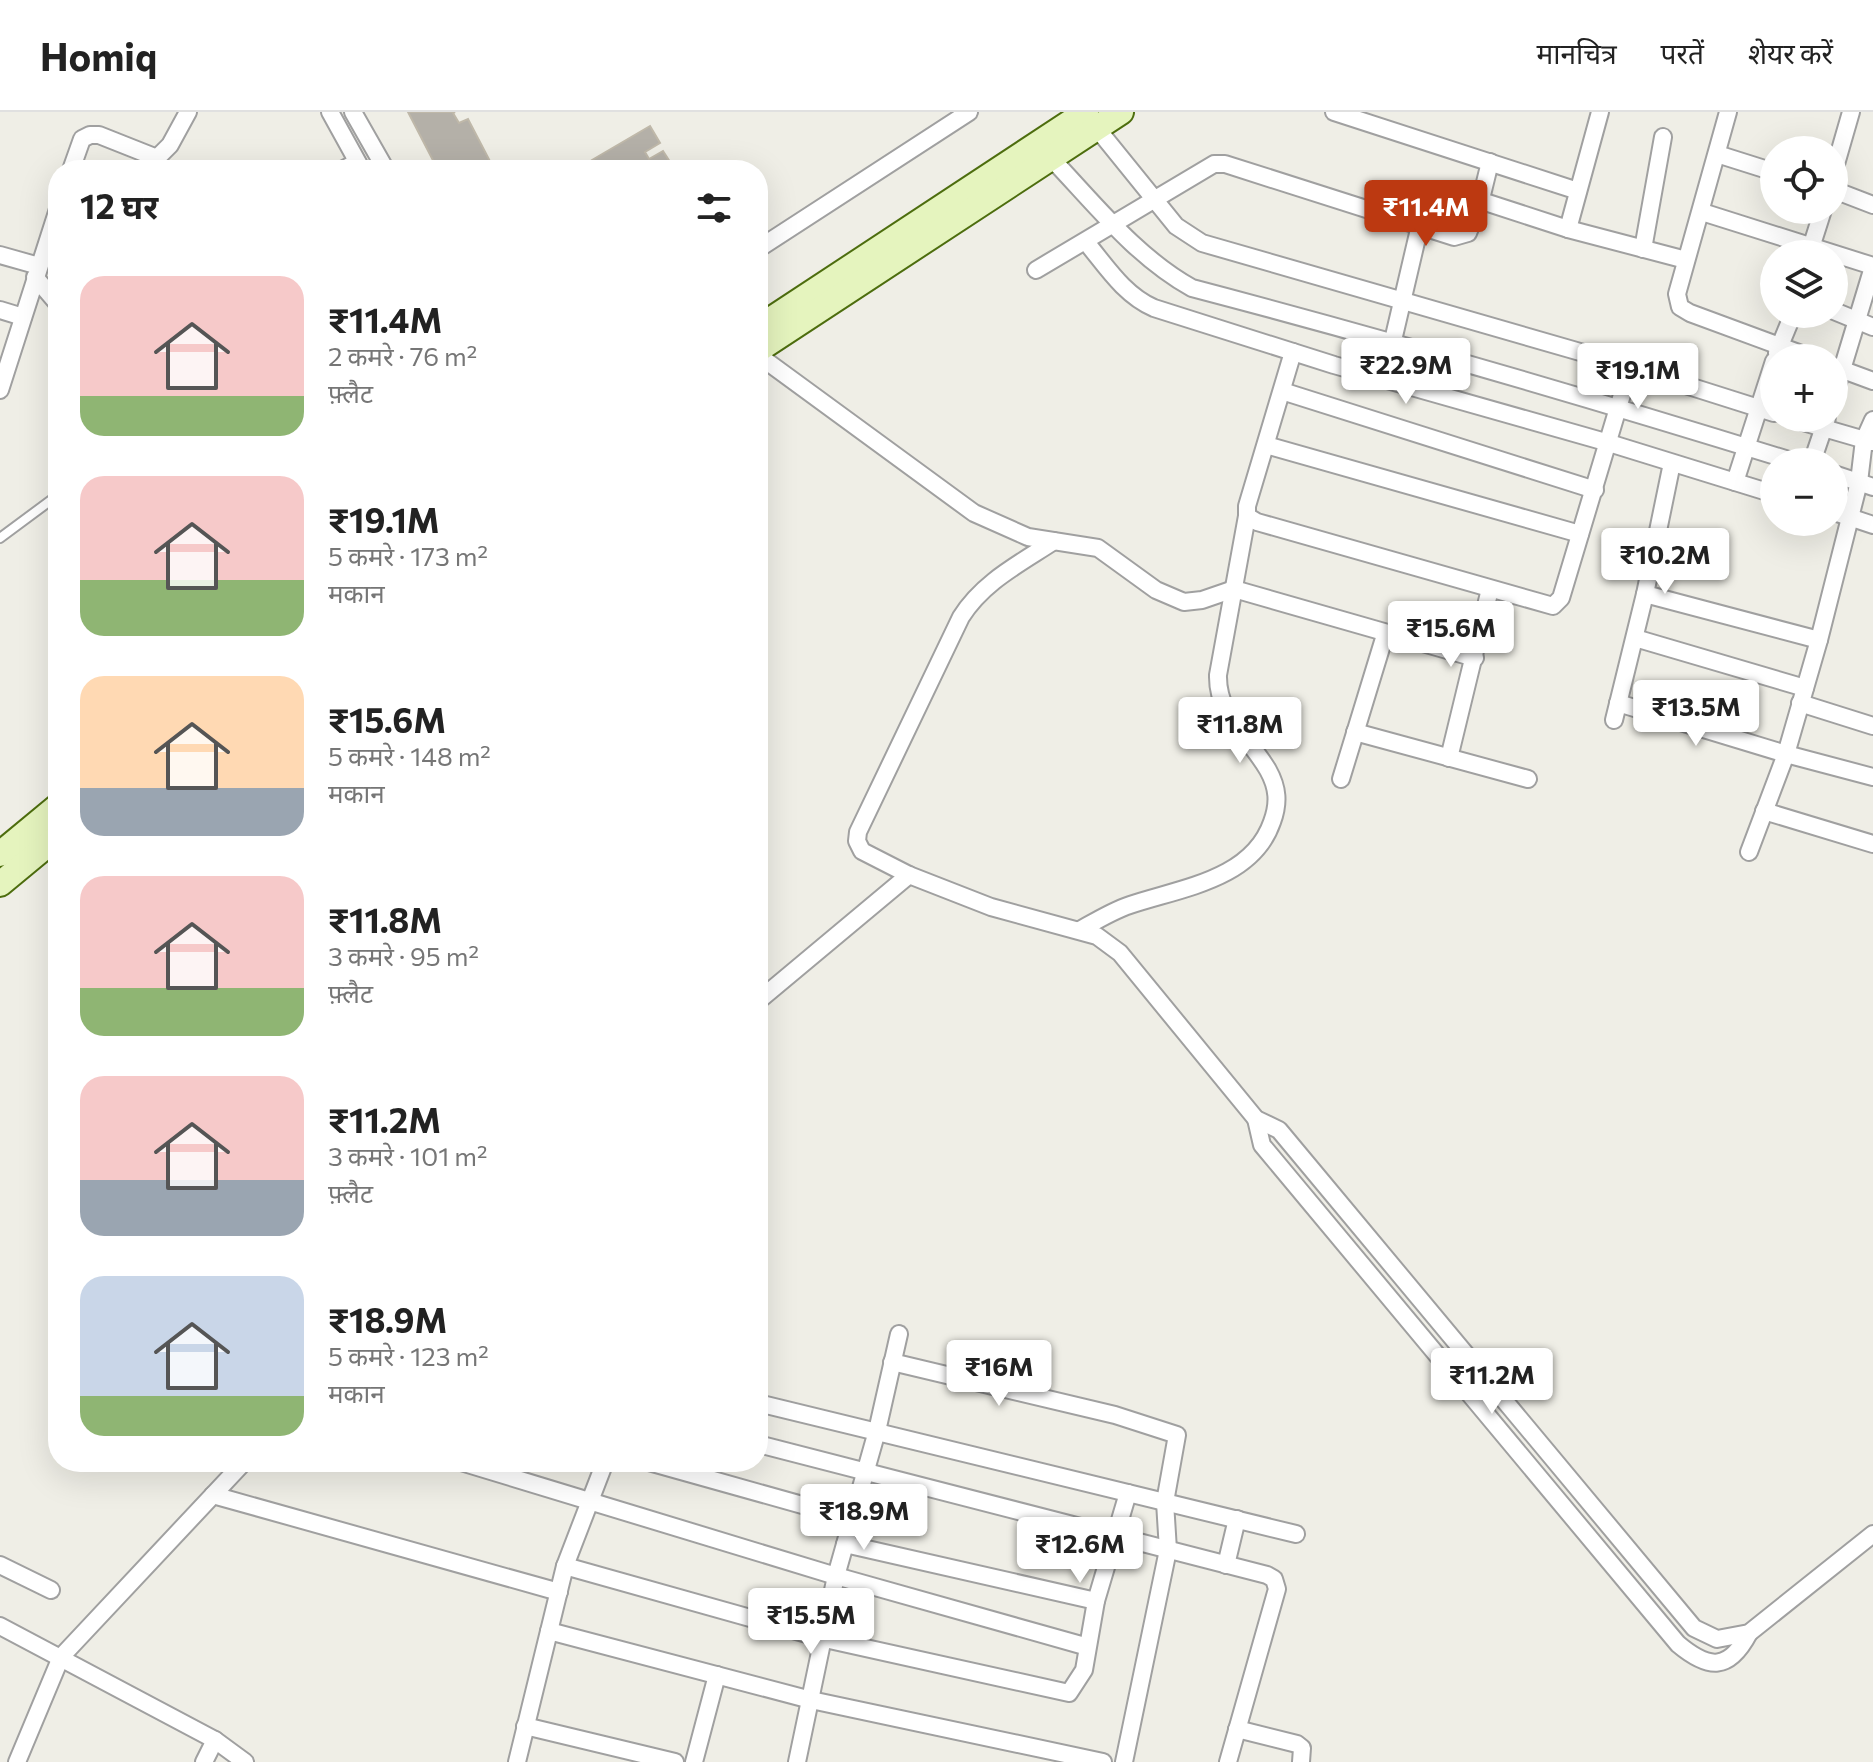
<!DOCTYPE html>
<html lang="hi">
<head>
<meta charset="utf-8">
<style>
	:root { --surface:#fff; --page:#f2f2f2; --text:#222; --muted:#767676; --line:#e0e0e0; --accent:#bc3911 }
	body { margin:0; font-family:Commissioner,"Noto Sans Devanagari",sans-serif; background:var(--page); color:var(--text); height:100vh; display:flex; flex-direction:column; font-size:30px; white-space:nowrap }
	* { box-sizing:border-box; margin:0 }
	p { font-size:26px; color:var(--muted) }
	.icon { flex:none; width:44px; height:44px; fill:none; stroke:currentColor; stroke-width:2; stroke-linecap:round; stroke-linejoin:round }
	.map { position:relative; flex:1; overflow:hidden }
	.details { position:absolute; left:48px; top:48px; width:720px; height:1312px; display:flex; flex-direction:column; background:var(--surface); border-radius:32px; box-shadow:0 8px 32px #0002 }
	.details>* { flex:none }
	.buttons { position:absolute; left:1760px; top:24px; display:grid; gap:16px }
	.buttons a { display:grid; place-items:center; width:88px; height:88px; border-radius:50%; background:var(--surface); box-shadow:0 8px 32px #0002; font-size:40px }
	.price { position:absolute; translate:-50% -68px; padding:0 18px; border-radius:8px; background:#fff; color:#222; font-size:26px; line-height:52px; filter:drop-shadow(0 2px 4px #0008) }
	.price::after { content:''; position:absolute; left:50%; top:48px; width:24px; height:18px; margin-left:-12px; background:inherit; clip-path:polygon(0 0,100% 0,50% 100%) }
	.price.current { background:var(--accent); color:#fff }
	ul { padding:0; list-style:none }
	li { display:flex; align-items:center; gap:24px; height:200px; padding:0 32px }
	li span { display:grid; place-items:center; flex:none; width:224px; height:160px; border-radius:24px; color:#555 }
	li>.icon { margin-inline-start:auto }
	span .icon { width:96px; height:96px; fill:#fffc; stroke-width:1 }
	li b { font-size:34px }
	h2 { display:flex; justify-content:space-between; align-items:center; height:96px; padding:0 32px; font-size:34px }
	header { display:flex; align-items:center; gap:48px; box-sizing:border-box; height:112px; padding:0 40px; background:var(--surface); border-bottom:2px solid var(--line) }
	header strong { font-size:38px }
	nav { display:flex; gap:44px; margin-inline-start:auto; font-size:28px }
	.map>svg:first-child { display:block }
</style>
</head>
<body>
<header>
<strong>Homiq</strong>
<nav><a>मानचित्र</a><a>परतें</a><a>शेयर करें</a></nav>
</header>
<div class="map">
<svg width="1873" height="1650" viewBox="0 0 1873 1650">
	<rect width="100%" height="100%" fill="#efeee6"/>
	<!-- building -->
	<g fill="#b4b0a8" stroke="#bfb8a9" stroke-width="2">
		<polygon points="408,0 455,0 453,1 459,11 468,7 492,53 483,58 438,58"/>
		<polygon points="650,14 660,31 645,40 649,47 663,39 672,53 663,58 598,58 592,48"/>
	</g>
	<g fill="none" stroke-linecap="round" stroke-linejoin="round">
		<defs>
			<polyline id="service" points="0,426 58,383"/>
			<g id="minor">
				<polyline points="330,0 362,58"/>
				<polyline points="353,0 386,58"/>
				<polyline points="1334,0 1578,79"/>
				<polyline points="1728,0 1677,182 1680,195 1690,201 1812,246"/>
				<polyline points="1091,9 1176,114 1202,131 1594,244 1774,301"/>
				<polyline points="1717,42 1774,60"/>
				<path d="M1051 46C1095 92 1136 145 1192 176 1394 229 1595 288 1795 350"/>
				<polyline points="71,58 82,27 90,23 99,23 157,46 170,33 188,0"/>
				<polyline points="342,58 357,50"/>
				<polyline points="1834,59 1851,0"/>
				<polyline points="1834,78 1873,93"/>
				<polyline points="1480,91 1490,50"/>
				<polyline points="1702,100 1873,154"/>
				<polyline points="1568,117 1600,0"/>
				<path d="M1086 130C1106 154 1124 183 1154 196L1334 253 1609 331 1774 382"/>
				<polyline points="758,137 969,0"/>
				<polyline points="1643,137 1663,25"/>
				<polyline points="1809,142 1823,98"/>
				<polyline points="0,143 39,154"/>
				<polyline points="1036,158 1214,52 1225,52 1454,125 1468,121 1480,91 1485,90 1568,117 1686,148"/>
				<polyline points="35,165 58,192"/>
				<polyline points="0,198 23,205"/>
				<polyline points="1834,199 1873,215"/>
				<polyline points="1293,240 1247,394 1247,404 1257,410 1553,494 1561,486 1630,256"/>
				<polyline points="1777,241 1793,202"/>
				<polyline points="758,243 974,401 1028,425 1098,436 1156,478 1184,490 1202,488 1234,477 1475,546"/>
				<polyline points="1835,255 1873,269"/>
				<polyline points="1384,267 1420,113"/>
				<polyline points="0,278 58,97"/>
				<polyline points="1282,279 1595,378"/>
				<polyline points="1834,284 1873,155"/>
				<polyline points="1789,306 1872,330"/>
				<polyline points="1266,333 1580,422"/>
				<polyline points="1812,350 1827,306"/>
				<polyline points="1834,362 1873,375"/>
				<polyline points="1735,370 1774,249"/>
				<polyline points="1834,400 1873,413"/>
				<path d="M1054 429C1019 452 983 470 961 505L858 720 857 729 862 739 909 763 991 795 1097 824 1120 841 1256 1007 1279 1018 1694 1516 1717 1527 1749 1521 1873 1422"/>
				<polyline points="1645,482 1819,528"/>
				<polyline points="1635,526 1805,576"/>
				<polyline points="1618,591 1786,642 1873,665"/>
				<polyline points="1800,591 1873,614"/>
				<polyline points="1614,608 1645,482 1672,351"/>
				<polyline points="1355,620 1528,667"/>
				<polyline points="1449,646 1490,477"/>
				<polyline points="1341,667 1385,523"/>
				<polyline points="1764,699 1873,732"/>
				<polyline points="1749,740 1786,642 1819,528 1859,370 1864,328 1873,308"/>
				<path d="M1080 818C1096 809 1112 799 1130 793 1180 776 1252 768 1272 710 1279 691 1278 676 1268 658 1249 625 1217 604 1218 563L1247 404"/>
				<polyline points="758,889 909,763"/>
				<path d="M1256 1007 1262 1033 1678 1532C1709 1558 1729 1559 1749 1521"/>
				<polyline points="892,1250 1115,1303 1177,1323 1165,1390 1168,1438 1124,1650"/>
				<polyline points="758,1291 1296,1422"/>
				<polyline points="758,1332 1267,1463 1274,1467 1277,1477 1228,1650"/>
				<polyline points="461,1350 836,1464 1081,1533"/>
				<polyline points="649,1350 852,1407"/>
				<polyline points="213,1383 559,1480"/>
				<polyline points="845,1432 1096,1489"/>
				<polyline points="0,1453 51,1478"/>
				<polyline points="1226,1453 1237,1407"/>
				<polyline points="565,1454 825,1527 1069,1581 1084,1558 1096,1489 1128,1381"/>
				<polyline points="0,1514 215,1628 245,1650"/>
				<polyline points="549,1519 811,1588 1103,1650"/>
				<polyline points="525,1614 675,1650"/>
				<polyline points="1237,1617 1297,1632 1302,1636 1301,1650"/>
				<polyline points="17,1650 61,1545 244,1350"/>
				<polyline points="204,1650 215,1628"/>
				<polyline points="517,1650 565,1454 605,1350"/>
				<polyline points="694,1650 717,1563"/>
				<polyline points="797,1650 836,1464 877,1319 899,1222"/>
			</g>
			<g id="secondary">
				<polyline points="758,216 1086,0"/>
				<polyline points="758,238 1121,0"/>
				<polyline points="0,742 58,694"/>
				<polyline points="0,772 58,724"/>
			</g>
		</defs>
		<!-- service casing -->
		<use href="#service" stroke="#a0a0a0" stroke-width="12"/>
		<!-- minor casing -->
		<use href="#minor" stroke="#a0a0a0" stroke-width="20"/>
		<!-- secondary casing -->
		<use href="#secondary" stroke="#4d6d0e" stroke-width="28"/>
		<!-- service -->
		<use href="#service" stroke="#fff" stroke-width="8"/>
		<!-- minor -->
		<use href="#minor" stroke="#fff" stroke-width="16"/>
		<!-- secondary -->
		<use href="#secondary" stroke="#e5f4be" stroke-width="24"/>
	</g>
</svg>
<div class="buttons">
<a><svg class="icon" aria-label="locate" viewBox="0 0 24 24"><circle cx="12" cy="12" r="6"/><path d="M12 2v4M12 18v4M2 12h4M18 12h4"/></svg></a>
<a><svg class="icon" aria-label="layers" viewBox="0 0 24 24"><path d="M12 4l9 5-9 5-9-5zM3 14l9 5 9-5"/></svg></a>
<a>+</a>
<a>−</a>
</div>
<b class="price current" style="left:1426px;top:136px">₹11.4M</b>
<b class="price" style="left:1406px;top:294px">₹22.9M</b>
<b class="price" style="left:1638px;top:299px">₹19.1M</b>
<b class="price" style="left:1665px;top:484px">₹10.2M</b>
<b class="price" style="left:1451px;top:557px">₹15.6M</b>
<b class="price" style="left:1696px;top:636px">₹13.5M</b>
<b class="price" style="left:1240px;top:653px">₹11.8M</b>
<b class="price" style="left:999px;top:1296px">₹16M</b>
<b class="price" style="left:1492px;top:1304px">₹11.2M</b>
<b class="price" style="left:864px;top:1440px">₹18.9M</b>
<b class="price" style="left:1080px;top:1473px">₹12.6M</b>
<b class="price" style="left:811px;top:1544px">₹15.5M</b>
<section class="details">
<h2>12 घर<svg class="icon" aria-label="filters" viewBox="0 0 24 24"><path d="M4 7h16M4 17h16"/><circle cx="9" cy="7" r="2"/><circle cx="15" cy="17" r="2"/></svg></h2>
<ul>
<li><span style="background:linear-gradient(#f6c9c9 75%,#8fb573 0)"><svg class="icon" aria-label="home" viewBox="0 0 24 24"><path d="M3 11l9-7 9 7M6 9v11h12V9"/></svg></span><div><b>₹11.4M</b><p>2 कमरे · 76 m²</p><p>फ़्लैट</p></div></li>
<li><span style="background:linear-gradient(#f6c9c9 65%,#8fb573 0)"><svg class="icon" aria-label="home" viewBox="0 0 24 24"><path d="M3 11l9-7 9 7M6 9v11h12V9"/></svg></span><div><b>₹19.1M</b><p>5 कमरे · 173 m²</p><p>मकान</p></div></li>
<li><span style="background:linear-gradient(#ffd9b3 70%,#9aa5b1 0)"><svg class="icon" aria-label="home" viewBox="0 0 24 24"><path d="M3 11l9-7 9 7M6 9v11h12V9"/></svg></span><div><b>₹15.6M</b><p>5 कमरे · 148 m²</p><p>मकान</p></div></li>
<li><span style="background:linear-gradient(#f6c9c9 70%,#8fb573 0)"><svg class="icon" aria-label="home" viewBox="0 0 24 24"><path d="M3 11l9-7 9 7M6 9v11h12V9"/></svg></span><div><b>₹11.8M</b><p>3 कमरे · 95 m²</p><p>फ़्लैट</p></div></li>
<li><span style="background:linear-gradient(#f6c9c9 65%,#9aa5b1 0)"><svg class="icon" aria-label="home" viewBox="0 0 24 24"><path d="M3 11l9-7 9 7M6 9v11h12V9"/></svg></span><div><b>₹11.2M</b><p>3 कमरे · 101 m²</p><p>फ़्लैट</p></div></li>
<li><span style="background:linear-gradient(#c9d6e8 75%,#8fb573 0)"><svg class="icon" aria-label="home" viewBox="0 0 24 24"><path d="M3 11l9-7 9 7M6 9v11h12V9"/></svg></span><div><b>₹18.9M</b><p>5 कमरे · 123 m²</p><p>मकान</p></div></li>
</ul>
</section>
</div>
</body>
</html>
